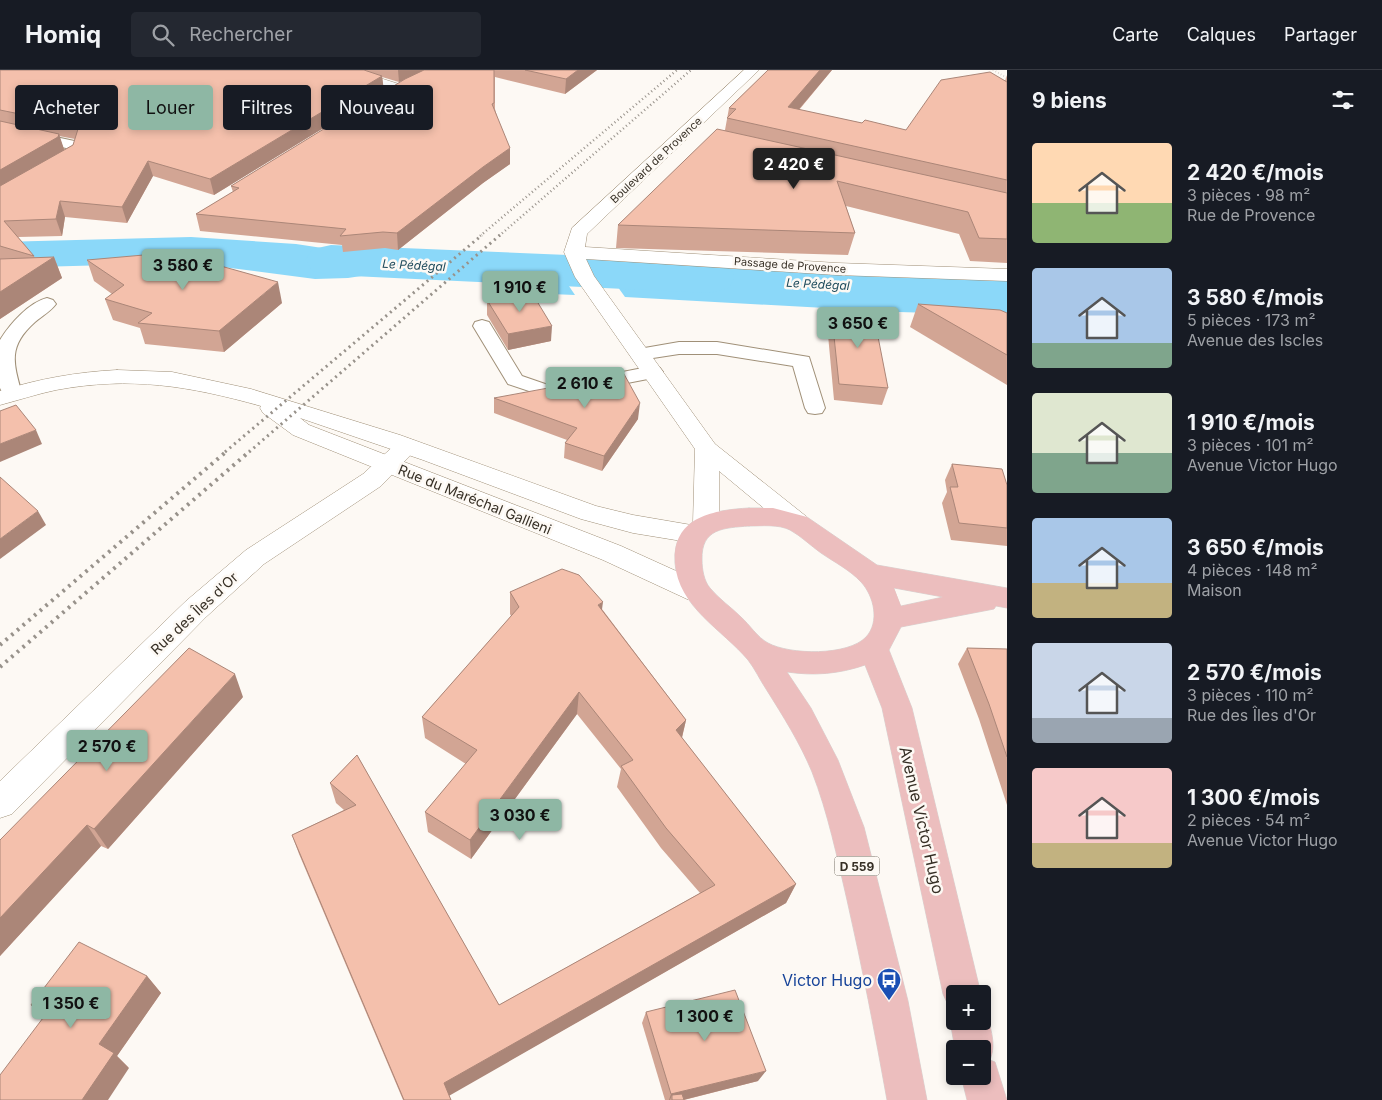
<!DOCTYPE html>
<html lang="fr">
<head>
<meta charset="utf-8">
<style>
	:root { --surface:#171b24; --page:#242831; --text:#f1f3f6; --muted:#9ea1a6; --line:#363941; --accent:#8eb7a4 }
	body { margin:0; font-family:Inter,sans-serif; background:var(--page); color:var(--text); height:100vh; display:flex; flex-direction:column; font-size:19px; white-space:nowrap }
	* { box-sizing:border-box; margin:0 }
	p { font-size:16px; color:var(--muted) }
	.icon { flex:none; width:28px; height:28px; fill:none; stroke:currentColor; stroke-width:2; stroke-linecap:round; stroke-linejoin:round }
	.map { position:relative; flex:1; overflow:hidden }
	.details { display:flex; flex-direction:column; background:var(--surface); width:375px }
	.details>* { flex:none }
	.top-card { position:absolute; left:15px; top:15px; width:475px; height:45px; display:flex; gap:10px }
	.fabs { position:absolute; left:946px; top:915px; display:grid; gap:10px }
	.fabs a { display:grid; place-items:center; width:45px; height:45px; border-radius:5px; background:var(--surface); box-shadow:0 2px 8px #0003; font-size:25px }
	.price { position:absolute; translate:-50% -42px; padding:0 11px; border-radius:5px; background:var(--accent); color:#111; font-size:16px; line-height:32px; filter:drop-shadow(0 1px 2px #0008) }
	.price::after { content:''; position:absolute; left:50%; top:30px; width:15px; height:11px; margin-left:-8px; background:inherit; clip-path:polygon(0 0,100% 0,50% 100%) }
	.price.selected { background:#222; color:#fff }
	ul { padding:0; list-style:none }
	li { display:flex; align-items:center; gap:15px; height:125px; padding:0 25px }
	li span { display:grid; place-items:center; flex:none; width:140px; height:100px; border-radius:5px; color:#555 }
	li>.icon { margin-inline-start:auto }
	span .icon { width:60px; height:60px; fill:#fffc; stroke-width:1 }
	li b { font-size:21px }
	h2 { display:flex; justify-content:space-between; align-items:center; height:60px; padding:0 25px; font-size:21px }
	.chip { padding:0 18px; border-radius:5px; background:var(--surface); box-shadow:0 2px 8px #0003; font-size:18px; line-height:45px }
	.chip.selected { background:var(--accent); color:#111 }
	header { display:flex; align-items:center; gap:30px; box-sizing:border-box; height:70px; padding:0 25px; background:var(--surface); border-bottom:1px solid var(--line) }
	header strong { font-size:24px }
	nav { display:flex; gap:28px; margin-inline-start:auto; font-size:18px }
	.search { width:350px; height:45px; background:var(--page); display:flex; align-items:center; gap:12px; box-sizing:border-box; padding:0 18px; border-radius:5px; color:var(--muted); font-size:19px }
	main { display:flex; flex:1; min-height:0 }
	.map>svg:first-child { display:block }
</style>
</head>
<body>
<header>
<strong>Homiq</strong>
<div class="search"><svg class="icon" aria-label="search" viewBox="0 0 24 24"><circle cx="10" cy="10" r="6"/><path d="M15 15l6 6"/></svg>Rechercher</div>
<nav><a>Carte</a><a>Calques</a><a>Partager</a></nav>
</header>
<main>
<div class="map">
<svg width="1007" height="1030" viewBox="0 0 1007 1030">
	<rect width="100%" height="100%" fill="#fdf9f4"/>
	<!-- water -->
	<g fill="#8bd8f9">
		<polygon points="191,167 296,174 375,186 442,186 422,205 387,202 348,208 315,209 207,195 146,194 0,198 0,172"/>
		<polygon points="490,189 552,191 575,225 500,222 514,208 469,207"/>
		<polygon points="600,192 900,207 1007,210 1007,245 898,242 625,227"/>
	</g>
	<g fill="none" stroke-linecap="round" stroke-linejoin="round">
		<!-- river -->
		<polygon fill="#8bd8f9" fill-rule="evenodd" points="331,175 710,191 728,196 736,207 728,218 710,223 331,205 313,201 305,190 313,179"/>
		<defs>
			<g id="service">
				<polygon points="0,55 79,72 81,75 77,89 6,132 0,134 0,122 65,84 66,78 0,63"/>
				<path d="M47 228 53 230 56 234C51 241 42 246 35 252 8 276 13 292 22 324L19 328 12 330 5 328 0 318V270C10 254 28 233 47 228Z"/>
				<polygon points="482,250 489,252 522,306 551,316 653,296 660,298 663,302 660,306 653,308 550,328 508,314 473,256 475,252"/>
				<polygon points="679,272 717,272 809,287 825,338 822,343 815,344 808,343 805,338 793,296 717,284 679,284 640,290 633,288 630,284 633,280"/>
			</g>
			<g id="minor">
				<polygon points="334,0 355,0 405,16 407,19 405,22 395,22 336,3"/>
				<polygon points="744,0 759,0 587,164 585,177 837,193 1007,199 1007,211 837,205 586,189 594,206 715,374 807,447 811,453 807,459 798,462 789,459 719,401 719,454 715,460 706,463 697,460 693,454 695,379 575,207 564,182 572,158"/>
				<polygon points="407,368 415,371 419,376 381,416 264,494 206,547 12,744 0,748 0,711 186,531 246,480 363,404 399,371"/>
			</g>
			<path id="secondary" d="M117 300 172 302 251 319 400 365 596 436 633 445 703 457 707 464 703 471 694 473 633 463 581 449 423 390 300 348 309 355 621 476 707 515 711 522 707 529 697 532 687 529 603 490 293 365 263 343 260 338 261 336C189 316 131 306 56 320 37 324 19 330 0 335V321C38 309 77 302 117 300Z"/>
			<path id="primary" d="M749 438H773L807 447 877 495 1007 518V538L996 536 994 539 901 557 889 580 912 638 981 924H955V951H982L983 937C990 954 997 973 990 990L995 992 1007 1030H967L961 1006H982V979H955L950 951 954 940 949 937 943 924 882 638 865 595C839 604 814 606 787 602L811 638 838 690 864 757 908 931 927 1030H887C875 963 862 896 847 830 837 787 828 743 812 702 800 673 783 646 766 619 760 610 755 599 748 590 723 560 678 537 675 493 672 447 713 440 749 438ZM749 456C762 456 778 454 790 460 801 466 811 476 821 483 834 492 850 500 861 512 874 526 880 552 866 567 848 586 790 585 768 573 757 567 750 555 741 547 731 537 719 529 710 518 704 511 702 499 702 490 701 458 724 458 749 456ZM894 518 943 527 901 536Z"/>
		</defs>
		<!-- service casing -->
		<use href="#service" stroke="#a09078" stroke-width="2"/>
		<!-- minor casing -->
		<use href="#minor" stroke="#a09078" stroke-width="1"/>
		<!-- secondary casing -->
		<use href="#secondary" stroke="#a09078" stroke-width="1"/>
		<!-- primary casing -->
		<use href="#primary" stroke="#d7d5d3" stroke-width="1"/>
		<!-- path -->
		<polyline stroke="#c1bcb6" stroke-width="2" stroke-dasharray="0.5 2.5" stroke-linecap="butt" points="993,0 1007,8"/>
		<!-- service -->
		<use href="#service" fill="#fff" fill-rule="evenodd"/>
		<!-- minor -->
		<use href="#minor" fill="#fff" fill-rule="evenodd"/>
		<!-- secondary -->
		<use href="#secondary" fill="#fff" fill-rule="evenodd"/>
		<!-- primary -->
		<use href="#primary" fill="#ecbebe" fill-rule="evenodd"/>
		<!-- rail-far2 -->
		<g stroke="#98928b" stroke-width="2.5" stroke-dasharray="1 3" stroke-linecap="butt">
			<polyline points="480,166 677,0"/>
			<polyline points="499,166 691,0"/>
		</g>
		<!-- rail-far1 -->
		<g stroke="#98928b" stroke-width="3" stroke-dasharray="2 4" stroke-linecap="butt">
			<polyline points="225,382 482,165"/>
			<polyline points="249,382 500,165"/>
		</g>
		<!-- rail -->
		<g stroke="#98928b" stroke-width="4" stroke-dasharray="2.5 5" stroke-linecap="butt">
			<polyline points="0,575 227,381"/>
			<polyline points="0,597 250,381"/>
		</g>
	</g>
	<!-- wall -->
	<g fill="#d2a594" fill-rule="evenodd">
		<path d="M0 0H597L565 24 495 7V39L510 94 483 113 398 180 385 178 343 182 342 175 200 161 196 144 233 122 231 116 404 10 399 12 382 7 384 21 214 125 153 106 127 153 65 147 62 166 18 167 34 186 35 188 54 187 62 208 0 249ZM59 66 75 69 73 75 64 80Z"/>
		<polygon points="768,0 832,0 799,40 862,53 906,60 1005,11 1007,5 1007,193 970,191 959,164 846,136 855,163 848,185 616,178 618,155 725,60 729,38"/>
		<polygon points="87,190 190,206 282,233 224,282 145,274 140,258 113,250 105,229 112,224 94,211"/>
		<polygon points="487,230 551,271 508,280 487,245"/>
		<polygon points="918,234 1007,243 1007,315 910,257"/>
		<polygon points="831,238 888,318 882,335 834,330 827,254"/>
		<polygon points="494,328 638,349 602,401 564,388 565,373 567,370 494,343"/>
		<polygon points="952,394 1007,415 1007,476 951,470 942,433 947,422 945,410"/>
		<polygon points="510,522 602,539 686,650 682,668 796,814 786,833 449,1025 451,1030 403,1030 299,784 292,765 344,740 336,733 330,713 357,685 499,935 700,823 661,778 617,717 621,699 577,644 471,789 428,762 425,742 466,694 425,668 422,647 511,546 510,544"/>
		<polygon points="967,578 1007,579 1007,735 979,649 958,594"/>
		<polygon points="243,627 108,779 101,776 0,886 0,770"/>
		<polygon points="147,906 161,923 117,986 129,998 43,947 31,935"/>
		<polygon points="646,942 758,1011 684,1030 665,1030 642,953"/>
	</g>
	<!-- shaded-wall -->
	<g fill="#ab8678">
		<polygon points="398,0 425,0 399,12"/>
		<polygon points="578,0 597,0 565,24 566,9"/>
		<polygon points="820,0 832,0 783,58 788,37"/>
		<polygon points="382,6 384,21 214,125 210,109"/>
		<polygon points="59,64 64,79 63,83 0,120 0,100"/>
		<polygon points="510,78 510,94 483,113 398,180 397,163 483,97"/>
		<polygon points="148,91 153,106 127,153 122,137"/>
		<polygon points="60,131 65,147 62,166 56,149"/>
		<polygon points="54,187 62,208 0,249 0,222"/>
		<polygon points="278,212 282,233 224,282 219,261"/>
		<polygon points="552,256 551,271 508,280 508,264"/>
		<polygon points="640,333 638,349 602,401 604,386"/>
		<polygon points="36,360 42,374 0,392 0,374"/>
		<polygon points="38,441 46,455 0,489 0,469"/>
		<polygon points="603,532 600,554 598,535"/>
		<polygon points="235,604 243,627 108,779 94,759"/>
		<polygon points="579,622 577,644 471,789 470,770"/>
		<polygon points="686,650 681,671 676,660"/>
		<polygon points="87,755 101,776 0,886 0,848"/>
		<polygon points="796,814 786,833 447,1027 444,1013"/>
		<polygon points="147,906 161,923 117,986 129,998 108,1030 82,1030 99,974"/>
		<polygon points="766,1001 758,1011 683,1030 672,1025 670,1030 669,1030 671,1024"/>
	</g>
	<!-- building -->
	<g fill="#f4c0ac" stroke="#ab8678">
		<polygon points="0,0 364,0 382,6 210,109 148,91 122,137 60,131 56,149 4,151 34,186 0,176 0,116 73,75 78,59 74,55 0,40"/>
		<polygon points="424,0 494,0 494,33 492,34 510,78 483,97 397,163 383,162 340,166 346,159 196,144 239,118 231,116 405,9"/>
		<polygon points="525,0 578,0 566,9"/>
		<polygon points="768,0 820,0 788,37 862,53 865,50 906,60 941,10 990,2 1007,12 1007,110 727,48 736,39 729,38"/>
		<polygon points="0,51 59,64 58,67 0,100"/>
		<polygon points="717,59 1007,123 1007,169 979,168 968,142 837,111 855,163 618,155"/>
		<polygon points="155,184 190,206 192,188 278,212 219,261 138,253 152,243 105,229 124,215 87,190"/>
		<polygon points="54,187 0,222 0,189"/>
		<polygon points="532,223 552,256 508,264 487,230"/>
		<polygon points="918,234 1000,240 1007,243 1007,285"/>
		<polygon points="831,238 873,241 888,318 839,314"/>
		<polygon points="624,304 640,333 604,386 565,373 577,358 494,328"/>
		<polygon points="16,335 36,360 0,374 0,341"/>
		<polygon points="952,394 1002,399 1007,415 1007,458 959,453 950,417 958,417"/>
		<polygon points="0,407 38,441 0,469"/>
		<polygon points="562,499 579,505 603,532 598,535 686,650 676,660 796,814 444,1013 451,1030 404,1030 292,765 356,735 330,713 357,685 499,935 715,815 666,758 621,696 633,690 579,622 470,770 425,742 477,680 422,647 519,537 510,522"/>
		<polygon points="189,578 235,604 94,759 87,755 0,848 0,770"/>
		<polygon points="967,578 1007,579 1007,687 989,634"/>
		<polygon points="79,872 147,906 99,974 114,983 82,1030 0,1030 0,1005 46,944 31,935"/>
		<polygon points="735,920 766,1001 671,1024 646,942"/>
		<polygon points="682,1024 684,1030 672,1030 672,1025"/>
	</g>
	<!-- icons -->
	<defs>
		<symbol id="bus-pin" viewBox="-11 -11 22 30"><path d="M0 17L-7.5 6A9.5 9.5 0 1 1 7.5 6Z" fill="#1a4fb4" stroke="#fdf9f4"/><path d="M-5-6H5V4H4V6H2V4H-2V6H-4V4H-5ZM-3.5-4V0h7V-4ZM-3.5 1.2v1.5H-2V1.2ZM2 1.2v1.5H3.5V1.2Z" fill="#fff"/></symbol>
	</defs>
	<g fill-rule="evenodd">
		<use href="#bus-pin" x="875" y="896" width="28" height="38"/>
	</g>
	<g text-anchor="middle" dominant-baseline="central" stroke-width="5" stroke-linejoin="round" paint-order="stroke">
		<!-- far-street labels -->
		<g font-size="11" fill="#362f25" stroke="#fdf9f4">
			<text transform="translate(656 90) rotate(-43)">Boulevard de Provence</text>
			<text transform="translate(790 195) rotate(4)">Passage de Provence</text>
		</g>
		<!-- far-water labels -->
		<g font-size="12" font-style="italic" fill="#204c5d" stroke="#fdf9f4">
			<text transform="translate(414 195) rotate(3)">Le Pédégal</text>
			<text transform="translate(818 214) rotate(3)">Le Pédégal</text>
		</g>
		<!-- shield labels -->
		<rect fill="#fdf9f4" stroke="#726c63" stroke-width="1" x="834.5" y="786.5" width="45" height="19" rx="4"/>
		<g font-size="12" font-weight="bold" fill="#362f25">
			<text x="857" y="796">D 559</text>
		</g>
		<!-- street labels -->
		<g font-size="14" fill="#362f25" stroke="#fdf9f4">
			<text transform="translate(475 429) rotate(22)">Rue du Maréchal Gallieni</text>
			<text transform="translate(194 543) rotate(-43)">Rue des Îles d'Or</text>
		</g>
		<!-- near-street labels -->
		<g font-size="16" fill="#362f25" stroke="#fdf9f4">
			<text transform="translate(922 750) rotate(77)">Avenue Victor Hugo</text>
		</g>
		<!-- near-transit labels -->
		<g font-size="16" fill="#164399" stroke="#fdf9f4" text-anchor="end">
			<text x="872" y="910">Victor Hugo</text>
		</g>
	</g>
</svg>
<div class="fabs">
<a>+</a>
<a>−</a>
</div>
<b class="price selected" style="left:794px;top:120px">2 420 €</b>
<b class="price" style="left:183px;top:221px">3 580 €</b>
<b class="price" style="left:520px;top:243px">1 910 €</b>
<b class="price" style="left:858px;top:279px">3 650 €</b>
<b class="price" style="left:585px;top:339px">2 610 €</b>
<b class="price" style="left:107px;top:702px">2 570 €</b>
<b class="price" style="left:520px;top:771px">3 030 €</b>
<b class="price" style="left:71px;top:959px">1 350 €</b>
<b class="price" style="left:705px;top:972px">1 300 €</b>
<div class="top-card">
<a class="chip">Acheter</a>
<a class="chip selected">Louer</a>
<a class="chip">Filtres</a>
<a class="chip">Nouveau</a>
</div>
</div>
<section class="details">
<h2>9 biens<svg class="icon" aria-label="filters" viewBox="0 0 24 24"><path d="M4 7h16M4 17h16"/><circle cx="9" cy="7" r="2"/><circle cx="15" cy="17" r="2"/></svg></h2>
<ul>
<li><span style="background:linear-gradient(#ffd9b3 60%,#8fb573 0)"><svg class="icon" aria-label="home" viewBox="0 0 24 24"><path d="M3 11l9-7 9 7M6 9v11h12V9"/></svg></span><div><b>2 420 €/mois</b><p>3 pièces · 98 m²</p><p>Rue de Provence</p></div></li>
<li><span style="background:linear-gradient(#a9c7e8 75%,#7fa58c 0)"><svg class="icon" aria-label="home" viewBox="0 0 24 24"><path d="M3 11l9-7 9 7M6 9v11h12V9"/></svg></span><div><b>3 580 €/mois</b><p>5 pièces · 173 m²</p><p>Avenue des Iscles</p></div></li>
<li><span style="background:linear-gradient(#dfe7d0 60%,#7fa58c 0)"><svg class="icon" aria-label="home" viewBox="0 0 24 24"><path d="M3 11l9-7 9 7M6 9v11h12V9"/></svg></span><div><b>1 910 €/mois</b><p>3 pièces · 101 m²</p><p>Avenue Victor Hugo</p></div></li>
<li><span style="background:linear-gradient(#a9c7e8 65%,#c2b280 0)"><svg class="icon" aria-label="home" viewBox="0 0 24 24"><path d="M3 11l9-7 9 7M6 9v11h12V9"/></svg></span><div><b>3 650 €/mois</b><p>4 pièces · 148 m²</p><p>Maison</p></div></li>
<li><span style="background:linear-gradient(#c9d6e8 75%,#9aa5b1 0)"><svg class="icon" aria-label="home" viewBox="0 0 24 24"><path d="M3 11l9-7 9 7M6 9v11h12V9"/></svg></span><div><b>2 570 €/mois</b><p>3 pièces · 110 m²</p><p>Rue des Îles d'Or</p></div></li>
<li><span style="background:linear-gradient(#f6c9c9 75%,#c2b280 0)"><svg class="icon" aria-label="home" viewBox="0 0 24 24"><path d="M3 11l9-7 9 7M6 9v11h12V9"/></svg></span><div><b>1 300 €/mois</b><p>2 pièces · 54 m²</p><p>Avenue Victor Hugo</p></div></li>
</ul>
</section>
</main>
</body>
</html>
